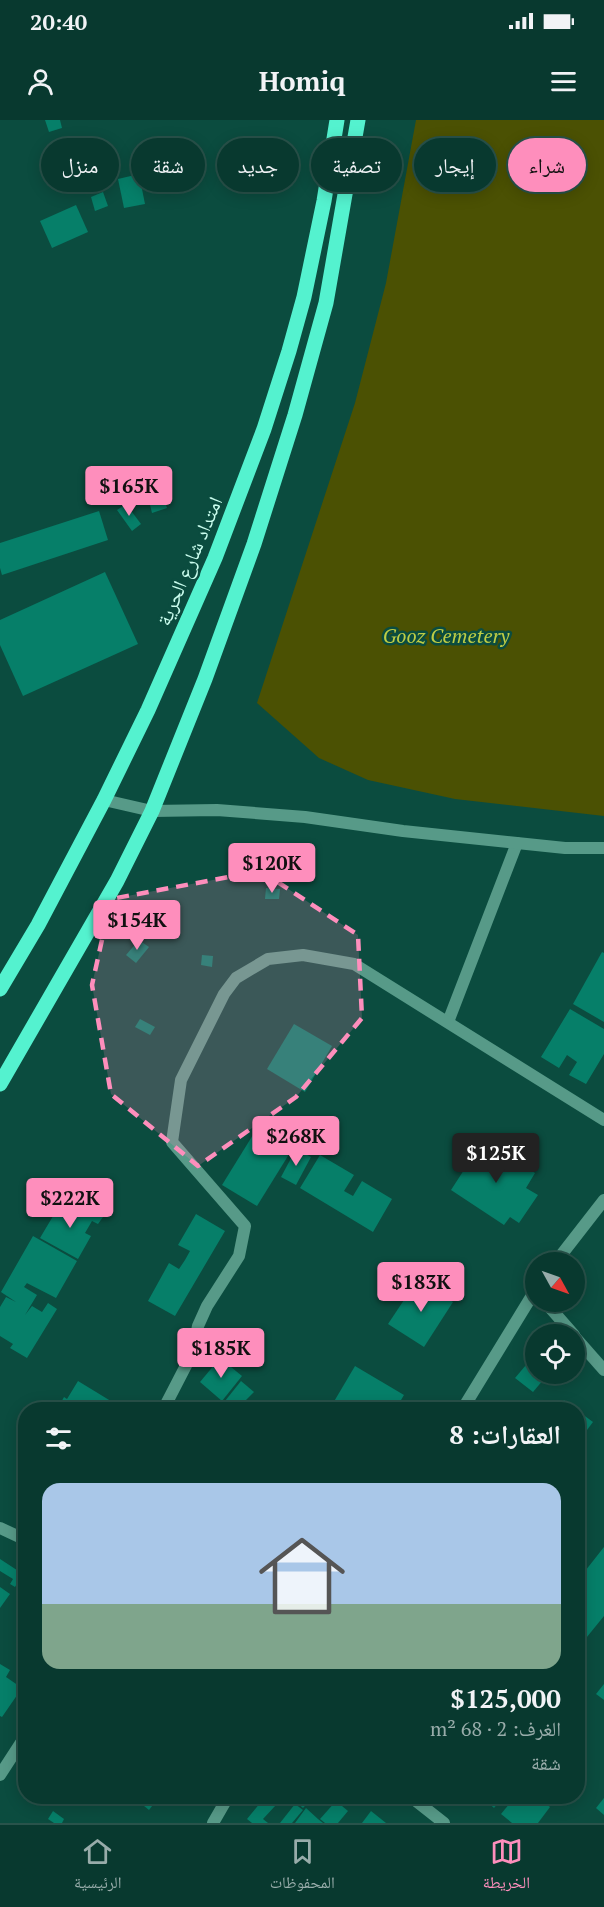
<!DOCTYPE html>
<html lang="ar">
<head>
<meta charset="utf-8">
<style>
	:root { --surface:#08392f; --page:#114037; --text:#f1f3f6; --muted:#98acaa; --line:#29534b; --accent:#fe8ebc }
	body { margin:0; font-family:"PT Serif","Noto Naskh Arabic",serif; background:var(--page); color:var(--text); direction:rtl; height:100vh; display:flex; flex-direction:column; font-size:22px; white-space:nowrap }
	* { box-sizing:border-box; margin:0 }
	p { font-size:20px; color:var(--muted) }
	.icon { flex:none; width:33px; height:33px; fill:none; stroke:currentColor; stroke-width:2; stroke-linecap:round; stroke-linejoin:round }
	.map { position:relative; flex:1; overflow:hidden; direction:ltr }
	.details { position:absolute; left:18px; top:1282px; width:567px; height:402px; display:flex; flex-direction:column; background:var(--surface); border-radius:24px; box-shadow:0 3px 15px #0003,0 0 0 2px var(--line); direction:rtl }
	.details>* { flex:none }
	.top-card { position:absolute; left:18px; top:18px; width:568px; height:54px; direction:rtl; display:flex; gap:12px }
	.needle { width:39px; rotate:130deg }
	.buttons { position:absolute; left:525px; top:1132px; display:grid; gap:12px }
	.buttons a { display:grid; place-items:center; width:60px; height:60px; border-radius:50%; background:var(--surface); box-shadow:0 3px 15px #0003,0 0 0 2px var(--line); font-size:30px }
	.price { position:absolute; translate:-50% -51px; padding:0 14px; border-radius:6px; background:var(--accent); color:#111; font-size:20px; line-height:39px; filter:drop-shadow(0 2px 3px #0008) }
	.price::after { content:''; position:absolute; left:50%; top:36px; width:18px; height:14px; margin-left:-9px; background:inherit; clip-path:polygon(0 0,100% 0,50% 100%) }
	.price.on { background:#222; color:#fff }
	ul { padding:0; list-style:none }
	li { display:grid; align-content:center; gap:12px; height:318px; padding:0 24px }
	li span { display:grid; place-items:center; height:186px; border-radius:18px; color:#555 }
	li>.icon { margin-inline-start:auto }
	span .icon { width:108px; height:108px; fill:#fffc; stroke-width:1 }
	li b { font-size:26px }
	h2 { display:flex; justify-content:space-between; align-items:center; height:72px; padding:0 24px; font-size:26px }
	.pill { padding:0 21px; border-radius:27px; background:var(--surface); box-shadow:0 3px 15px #0003,0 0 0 2px var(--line); font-size:21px; line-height:54px }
	.pill.on { background:var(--accent); color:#111 }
	.status { display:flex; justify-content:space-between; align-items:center; height:42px; padding:0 30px; background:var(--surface); direction:ltr }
	.status svg { height:16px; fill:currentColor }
	header { display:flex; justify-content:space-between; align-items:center; height:78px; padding:0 24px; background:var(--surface); font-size:27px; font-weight:800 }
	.menu { display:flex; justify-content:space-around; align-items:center; height:84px; border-top:2px solid var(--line); background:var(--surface); font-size:16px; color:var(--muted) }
	.menu a { display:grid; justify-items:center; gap:3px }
	.menu .on { color:var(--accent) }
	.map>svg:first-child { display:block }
</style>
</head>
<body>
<div class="status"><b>20:40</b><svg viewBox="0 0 49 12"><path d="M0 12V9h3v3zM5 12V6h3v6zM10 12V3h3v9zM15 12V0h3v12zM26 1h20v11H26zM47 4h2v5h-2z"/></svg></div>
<header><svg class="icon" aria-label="menu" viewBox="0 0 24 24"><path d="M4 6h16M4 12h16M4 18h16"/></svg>Homiq<svg class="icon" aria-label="person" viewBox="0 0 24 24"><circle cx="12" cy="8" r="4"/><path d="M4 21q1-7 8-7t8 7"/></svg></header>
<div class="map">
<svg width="604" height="1703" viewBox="0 0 604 1703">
	<rect width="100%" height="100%" fill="#0b4c3f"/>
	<!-- green -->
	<polygon fill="#4b5103" points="416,0 604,0 604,696 455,679 368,660 319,638 257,583 355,283 386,163"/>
	<!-- building -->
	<g fill="#067f69">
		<polygon points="45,0 60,0 62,8 49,12"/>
		<polygon points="254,38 274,54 268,61 248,45"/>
		<polygon points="139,54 145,84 124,88 118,59"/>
		<polygon points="103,72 108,86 95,91 91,77"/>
		<polygon points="76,85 88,112 52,128 40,101"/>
		<polygon points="163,376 167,388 152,393 149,381"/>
		<polygon points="126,384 141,404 132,411 117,390"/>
		<polygon points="99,391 108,420 2,455 0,448 0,423"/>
		<polygon points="105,452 138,524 23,576 0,525 0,500"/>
		<polygon points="266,768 280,769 279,779 265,779"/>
		<polygon points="139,820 149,827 136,843 126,835"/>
		<polygon points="602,832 604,833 604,902 573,884"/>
		<polygon points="202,835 213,836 212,847 201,845"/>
		<polygon points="570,889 604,909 604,934 586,964 569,955 577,942 567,935 559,948 541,937"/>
		<polygon points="140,899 155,907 150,915 135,907"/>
		<polygon points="294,904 332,926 305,972 267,949"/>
		<polygon points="261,1002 296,1023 257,1086 222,1065"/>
		<polygon points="484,1019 535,1053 526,1068 538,1075 519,1103 510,1097 504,1105 451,1070"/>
		<polygon points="296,1029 311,1037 296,1065 281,1057"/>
		<polygon points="320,1035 354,1055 344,1071 353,1076 362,1061 392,1079 373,1112 300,1068"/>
		<polygon points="62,1081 78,1090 81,1085 103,1097 98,1104 92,1101 85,1113 91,1116 78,1139 40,1118"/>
		<polygon points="196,1094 225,1111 175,1196 148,1181 169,1143 179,1149 185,1140 190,1131 178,1125"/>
		<polygon points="33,1116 77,1141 56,1178 19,1159 27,1163 24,1167 37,1175 25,1195 32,1186 42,1192 48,1183 57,1189 27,1238 10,1228 13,1224 0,1216 0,1187 6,1177 16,1182 1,1172"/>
		<polygon points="418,1159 453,1182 424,1227 388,1204"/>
		<polygon points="220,1238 242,1256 222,1281 200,1262"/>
		<polygon points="526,1245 544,1259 533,1272 515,1258"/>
		<polygon points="355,1246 404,1275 395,1290 329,1290"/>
		<polygon points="78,1261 119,1286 117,1290 61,1290 62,1288 59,1286 64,1277 67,1279"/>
		<polygon points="241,1261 254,1272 236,1290 225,1281"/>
		<polygon points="564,1280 577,1290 556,1290"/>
		<polygon points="578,1291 593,1302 578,1322"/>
		<polygon points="604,1427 604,1496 578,1528 578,1460"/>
		<polygon points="0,1439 23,1454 15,1467 10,1464 13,1459 0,1451"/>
		<polygon points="0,1467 10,1474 0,1488"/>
		<polygon points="26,1510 26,1522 20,1519"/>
		<polygon points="0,1544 10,1550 6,1557 22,1568 2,1597 0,1596"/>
		<polygon points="604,1564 604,1580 596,1574"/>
		<polygon points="133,1677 159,1677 149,1690"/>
		<polygon points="265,1677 276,1685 263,1699 268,1703 252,1703 247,1699"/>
		<polygon points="290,1677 313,1677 303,1688"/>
		<polygon points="484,1677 503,1677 494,1688 483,1678"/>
		<polygon points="515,1677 538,1677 550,1687 538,1703 512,1703 501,1694"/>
		<polygon points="604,1678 604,1695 596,1688"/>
		<polygon points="336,1681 348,1691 338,1703 325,1703 320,1699"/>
		<polygon points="295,1684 303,1690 292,1703 280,1703"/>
		<polygon points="306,1688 318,1699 323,1703 295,1703"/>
		<polygon points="53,1691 64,1699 62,1703 54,1703 48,1699"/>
		<polygon points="371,1691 386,1703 362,1703"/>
	</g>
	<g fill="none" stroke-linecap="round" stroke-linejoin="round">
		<!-- minor -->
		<g stroke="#579a88" stroke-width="12">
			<polyline points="448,902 517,723"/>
			<polyline points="555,1143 604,1080"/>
			<polyline points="545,1182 574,1215"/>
			<polyline points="574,1216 604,1250"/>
			<polyline points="163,1290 193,1232 198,1206 207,1186 239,1136 245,1106 172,1022 181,960 224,874 236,858 268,839 303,835 354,844 604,1000"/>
			<polyline points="462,1290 536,1169"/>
			<polyline points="0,1408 26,1420"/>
			<polyline points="0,1655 26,1615"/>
			<polyline points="411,1677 444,1703"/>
			<polyline points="213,1703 228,1677"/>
		</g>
		<!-- tertiary -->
		<polyline stroke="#579a88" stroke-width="12" points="104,680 152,691 217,690 305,697 403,711 517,723 565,728 604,728"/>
		<!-- primary -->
		<g stroke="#54f2cf" stroke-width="15">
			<polyline points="0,869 38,805 104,680 148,590 215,438 264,309 289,231 304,177 324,81 337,0"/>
			<polyline points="0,964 117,761 152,691 205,559 254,424 295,295 326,183 358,0"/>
		</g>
	</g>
	<!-- marked area -->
	<path fill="#fe8ebc" fill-opacity="0.2" stroke="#fe8ebc" stroke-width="4.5" stroke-dasharray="12 8" stroke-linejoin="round" d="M261 751 358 815 362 898 296 977 198 1046 111 974 92 865 111 779Z"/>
	<g text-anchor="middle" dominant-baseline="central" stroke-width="5" stroke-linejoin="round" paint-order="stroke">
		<!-- street labels -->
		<g font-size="20" fill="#cafdee" stroke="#0b4c3f">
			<text transform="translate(189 441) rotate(-67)">امتداد شارع الحرية</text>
		</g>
		<!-- park labels -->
		<g font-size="20" font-style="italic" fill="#bfcd45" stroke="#0b4c3f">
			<text x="446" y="515">Gooz Cemetery</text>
		</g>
	</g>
</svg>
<div class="buttons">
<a><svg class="needle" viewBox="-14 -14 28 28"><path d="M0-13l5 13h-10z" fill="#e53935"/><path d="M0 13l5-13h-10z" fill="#98acaa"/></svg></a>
<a><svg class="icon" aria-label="locate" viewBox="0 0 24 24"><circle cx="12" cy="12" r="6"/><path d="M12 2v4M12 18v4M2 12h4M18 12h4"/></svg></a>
</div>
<b class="price" style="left:129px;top:397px">$165K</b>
<b class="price" style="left:272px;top:774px">$120K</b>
<b class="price" style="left:137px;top:831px">$154K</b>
<b class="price" style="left:296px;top:1047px">$268K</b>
<b class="price on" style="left:496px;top:1064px">$125K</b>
<b class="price" style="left:70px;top:1109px">$222K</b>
<b class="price" style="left:421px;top:1193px">$183K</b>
<b class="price" style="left:221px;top:1259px">$185K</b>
<div class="top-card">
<a class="pill on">شراء</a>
<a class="pill">إيجار</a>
<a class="pill">تصفية</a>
<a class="pill">جديد</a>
<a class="pill">شقة</a>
<a class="pill">منزل</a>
</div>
<section class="details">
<h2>العقارات: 8<svg class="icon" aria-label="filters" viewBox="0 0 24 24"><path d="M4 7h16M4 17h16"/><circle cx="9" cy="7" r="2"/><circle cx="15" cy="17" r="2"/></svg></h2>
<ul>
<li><span style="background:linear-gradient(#a9c7e8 65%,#7fa58c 0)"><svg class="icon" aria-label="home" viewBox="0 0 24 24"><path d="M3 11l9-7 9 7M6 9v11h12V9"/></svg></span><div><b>$125,000</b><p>الغرف: 2 · 68 m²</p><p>شقة</p></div></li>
</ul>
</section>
</div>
<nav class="menu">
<a class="on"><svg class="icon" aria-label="map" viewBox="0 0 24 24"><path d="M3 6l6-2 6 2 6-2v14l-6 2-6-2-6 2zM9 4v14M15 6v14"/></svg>الخريطة</a>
<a><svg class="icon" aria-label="saved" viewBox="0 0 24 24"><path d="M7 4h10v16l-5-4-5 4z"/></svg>المحفوظات</a>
<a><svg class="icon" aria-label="home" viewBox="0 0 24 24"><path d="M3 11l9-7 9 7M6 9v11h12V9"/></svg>الرئيسية</a>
</nav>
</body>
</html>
